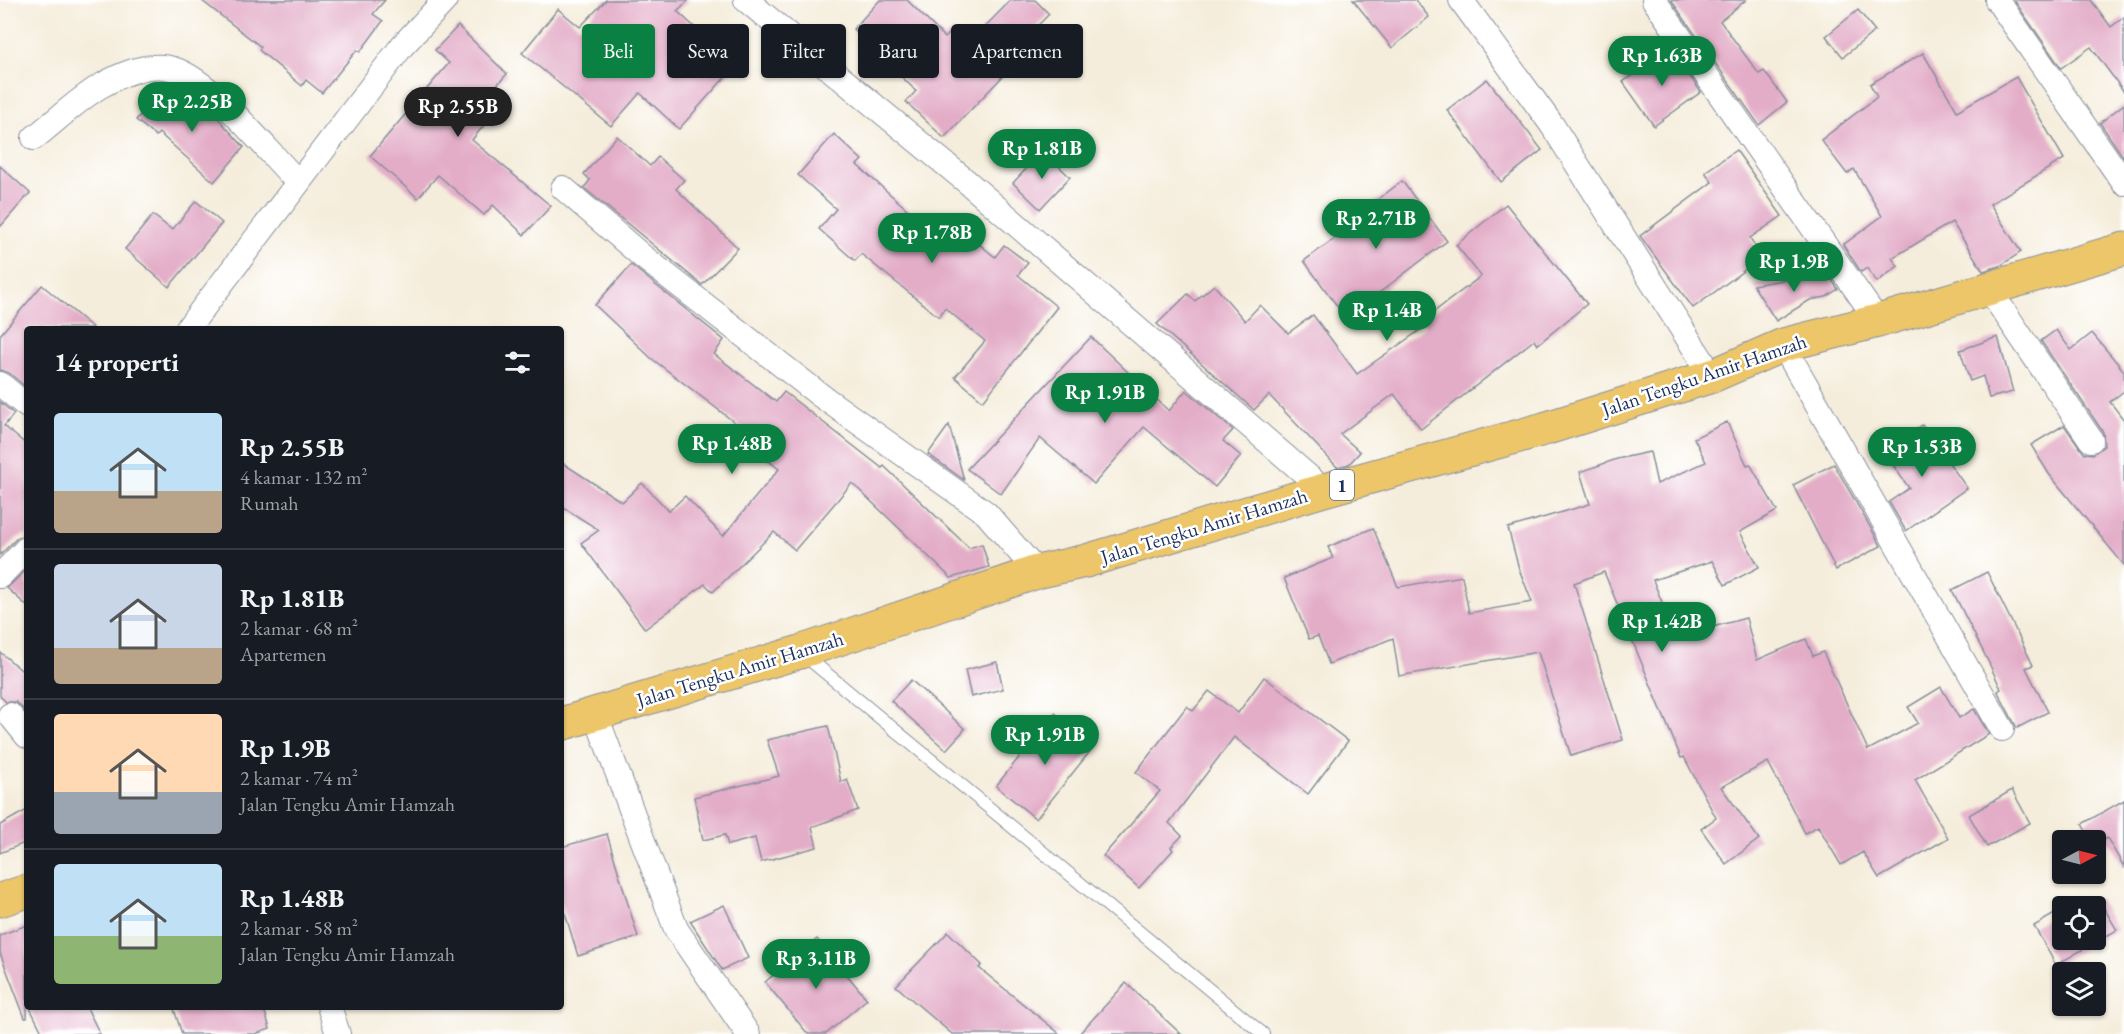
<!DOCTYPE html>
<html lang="id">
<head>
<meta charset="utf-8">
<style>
	:root { --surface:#171b24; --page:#242831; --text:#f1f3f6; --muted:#9ea1a6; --line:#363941; --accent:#0b8043 }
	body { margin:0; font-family:"EB Garamond",serif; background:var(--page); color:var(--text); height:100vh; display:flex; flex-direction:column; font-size:22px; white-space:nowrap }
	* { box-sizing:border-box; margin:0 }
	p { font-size:20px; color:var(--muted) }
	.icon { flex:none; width:33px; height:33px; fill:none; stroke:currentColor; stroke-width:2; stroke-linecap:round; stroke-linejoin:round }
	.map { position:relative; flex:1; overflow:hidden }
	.drawer { position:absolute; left:24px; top:326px; width:540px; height:684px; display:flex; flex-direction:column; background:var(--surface); border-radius:6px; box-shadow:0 2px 4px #0004 }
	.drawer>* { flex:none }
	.banner { position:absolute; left:582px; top:24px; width:570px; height:54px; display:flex; gap:12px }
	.needle { width:39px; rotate:83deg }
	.tools { position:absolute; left:2052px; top:830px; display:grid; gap:12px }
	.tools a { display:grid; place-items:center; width:54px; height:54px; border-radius:6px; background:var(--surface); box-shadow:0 2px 4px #0004; font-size:30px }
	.price { position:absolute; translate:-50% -51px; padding:0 14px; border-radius:21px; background:var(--accent); color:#fff; font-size:20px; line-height:39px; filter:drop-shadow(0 2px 3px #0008) }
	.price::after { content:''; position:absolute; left:50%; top:36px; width:18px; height:14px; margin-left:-9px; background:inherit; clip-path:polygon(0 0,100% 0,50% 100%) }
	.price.current { background:#222; color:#fff }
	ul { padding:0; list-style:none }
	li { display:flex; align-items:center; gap:18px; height:150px; padding:0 30px }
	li+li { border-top:2px solid var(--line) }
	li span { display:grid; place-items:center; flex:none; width:168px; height:120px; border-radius:6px; color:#555 }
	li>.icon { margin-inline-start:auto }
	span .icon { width:72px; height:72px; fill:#fffc; stroke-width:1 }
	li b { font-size:26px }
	h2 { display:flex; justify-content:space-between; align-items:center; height:72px; padding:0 30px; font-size:26px }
	.chip { padding:0 21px; border-radius:6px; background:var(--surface); box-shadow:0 2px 4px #0004; font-size:21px; line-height:54px }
	.chip.current { background:var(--accent); color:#fff }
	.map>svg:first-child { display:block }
</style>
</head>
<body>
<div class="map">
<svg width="2124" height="1034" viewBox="0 0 2124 1034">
	<rect width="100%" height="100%" fill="#fff"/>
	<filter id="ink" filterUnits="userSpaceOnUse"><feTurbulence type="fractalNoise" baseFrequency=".0167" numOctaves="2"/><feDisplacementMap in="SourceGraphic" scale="12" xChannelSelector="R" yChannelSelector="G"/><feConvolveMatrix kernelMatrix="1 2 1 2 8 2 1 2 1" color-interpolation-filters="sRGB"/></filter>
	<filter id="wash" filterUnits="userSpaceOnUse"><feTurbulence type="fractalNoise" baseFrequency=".008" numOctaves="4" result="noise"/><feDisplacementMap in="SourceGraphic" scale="24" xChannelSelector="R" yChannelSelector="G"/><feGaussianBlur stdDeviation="1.35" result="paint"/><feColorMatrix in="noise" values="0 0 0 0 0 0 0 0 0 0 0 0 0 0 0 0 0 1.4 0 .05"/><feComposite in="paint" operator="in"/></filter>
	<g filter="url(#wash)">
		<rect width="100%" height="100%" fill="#f5eddb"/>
		<g id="blocks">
			<!-- building -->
			<g fill="#e3adc8">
				<polygon points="201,0 385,0 373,14 383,21 360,52 357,50 322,93 306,80 302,86 259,50 261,47"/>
				<polygon points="606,0 689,0 677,11 736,65 679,129 640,93 611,126 522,53 558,9 580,27"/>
				<polygon points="880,0 907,0 945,38 953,30 968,44 1011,0 1035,0 1049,14 995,70 1002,77 944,138 906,102 916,91 853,29"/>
				<polygon points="1353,0 1415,0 1429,17 1392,48"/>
				<polygon points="1671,0 1746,0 1720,21 1759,74 1764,71 1787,102 1759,125"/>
				<polygon points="2014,0 2091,0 2111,27 2124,17 2124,92 2091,47 2061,68"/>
				<polygon points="1858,10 1875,31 1843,57 1826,36"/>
				<polygon points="458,26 507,74 481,102 494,113 472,140 551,206 524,235 493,205 484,215 438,175 418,198 370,156 449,63 435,50"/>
				<polygon points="1670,48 1701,92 1654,126 1623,82"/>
				<polygon points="1923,53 1957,111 2016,77 2064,159 1990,204 2021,252 2000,266 1983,271 1952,222 1892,258 1898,266 1877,282 1867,268 1861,272 1843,245 1882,216 1854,169 1847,174 1821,140 1877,97 1870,84"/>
				<polygon points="1487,79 1542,150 1501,182 1447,110"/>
				<polygon points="165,86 190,106 193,102 210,117 213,113 244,147 214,182 159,133 156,136 136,120"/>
				<polygon points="2124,104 2124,158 2100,123"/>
				<polygon points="834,134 862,160 857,165 925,225 930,218 945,230 952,222 995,257 1004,245 1028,263 1018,275 1057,307 983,401 955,377 985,341 945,308 939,317 861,254 855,261 819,229 836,209 798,175"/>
				<polygon points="617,136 650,166 658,157 684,180 676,189 738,248 702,285 584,188 590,180 584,174"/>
				<polygon points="1736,150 1782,216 1750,238 1762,257 1693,308 1640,236 1712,182 1705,172"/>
				<polygon points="1043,151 1070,177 1040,209 1013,183"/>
				<polygon points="0,166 30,193 0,227"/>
				<polygon points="1402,181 1447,241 1346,318 1304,261 1361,219 1358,215"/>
				<polygon points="196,201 222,223 169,287 125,249 153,215 172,230"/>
				<polygon points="1506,204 1587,304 1537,345 1534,340 1421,429 1394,394 1340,434 1360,452 1349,464 1337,467 1269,395 1254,410 1157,324 1188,294 1195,301 1214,285 1245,321 1260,305 1288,333 1313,315 1357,374 1426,326 1422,321 1481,276 1456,245"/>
				<polygon points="631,265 724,340 714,354 776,402 784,392 882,468 884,466 969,548 982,544 989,567 951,578 852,483 795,550 774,532 713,592 705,584 645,629 581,543 599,530 561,506 561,462 622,502 642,483 669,511 685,496 723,536 779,469 746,443 751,435 651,358 595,305"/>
				<polygon points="1827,273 1838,289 1826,297 1810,300 1776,321 1753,285"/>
				<polygon points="42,285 93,328 27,328 27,388 9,373 0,370 0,335"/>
				<polygon points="2056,330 2071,350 2092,333 2124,371 2124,391 2110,402 2124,420 2124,565 2049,474 2031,445 2064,425 2084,453 2093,454 2104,446 2103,432 2041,341"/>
				<polygon points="1091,337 1169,411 1186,390 1233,430 1223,441 1241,456 1215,487 1144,427 1094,484 1040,438 1001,494 967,469"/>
				<polygon points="1998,337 2013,392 1989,398 1983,376 1970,381 1960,350"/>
				<polygon points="0,402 14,414 4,426 27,445 27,534 17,538 0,555"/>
				<polygon points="1727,422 1747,465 1750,464 1777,511 1740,532 1759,567 1725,585 1712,561 1653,580 1676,637 1746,618 1757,660 1806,639 1813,656 1823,652 1868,750 1918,723 1908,707 1941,687 1959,718 1974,709 1989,734 1915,780 1948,838 1879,878 1863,852 1841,865 1818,826 1805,833 1768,762 1721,787 1759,839 1726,864 1701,829 1716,818 1684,757 1681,758 1604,572 1574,583 1623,740 1571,756 1538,652 1399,676 1393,638 1329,664 1318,636 1309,639 1284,578 1333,558 1328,547 1373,528 1398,587 1462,576 1469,613 1532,602 1519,569 1508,528 1590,504 1580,472 1617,459 1650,452 1657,484 1706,462 1694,438"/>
				<polygon points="949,425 964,480 928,454"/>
				<polygon points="1922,425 1967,488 1906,531 1889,502 1909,488 1884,452"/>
				<polygon points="1834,464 1881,546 1836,570 1793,485"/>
				<polygon points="27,569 27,606 7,588"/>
				<polygon points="1987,572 2033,665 2026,668 2048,712 2017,728 1999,694 1998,691 2001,689 1988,661 1952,590"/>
				<polygon points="0,652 27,675 27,713 16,702 6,702 0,696"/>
				<polygon points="997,662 1003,689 971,697 965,670"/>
				<polygon points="1264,677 1348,741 1308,794 1234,737 1169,823 1182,836 1171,847 1173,850 1139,888 1103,856 1160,791 1136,772 1187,706 1193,711 1209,691 1238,713"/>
				<polygon points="911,680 965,729 946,750 891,701"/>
				<polygon points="1055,713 1095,745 1036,819 996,786"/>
				<polygon points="828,726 841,782 847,779 858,810 812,827 817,847 761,862 755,838 728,845 725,835 703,840 694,797 779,776 767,740"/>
				<polygon points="2012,790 2030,823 1987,847 1969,815"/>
				<polygon points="2124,800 2124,867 2107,838 2096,844 2096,840 2091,840 2082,824"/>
				<polygon points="27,810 27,842 0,853 0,825"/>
				<polygon points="607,834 638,937 578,956 561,900 561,847"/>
				<polygon points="2098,898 2117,930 2056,965 2034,926 2061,910 2062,939 2096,939 2096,906 2085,906"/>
				<polygon points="724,905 748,958 722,970 690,921"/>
				<polygon points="27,925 27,1018 25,1018 0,953 0,935"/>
				<polygon points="948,932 982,965 979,968 1060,1034 952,1034 896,986"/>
				<polygon points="817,939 867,999 826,1034 808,1034 765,982"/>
				<polygon points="1126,983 1181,1034 1079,1034"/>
				<polygon points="29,1006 86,1006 100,1034 43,1034"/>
				<polygon points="173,1006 263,1006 270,1029 255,1034 182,1034"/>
			</g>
		</g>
	</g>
	<g filter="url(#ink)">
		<use href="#blocks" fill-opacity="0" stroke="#888e9c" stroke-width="1.5"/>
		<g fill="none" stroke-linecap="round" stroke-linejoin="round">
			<defs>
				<polyline id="service" points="804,655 1263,1034"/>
				<g id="minor">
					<polyline points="746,0 966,181 1324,490"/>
					<polyline points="1461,0 1552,125 1712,376"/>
					<polyline points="1654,0 1878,321"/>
					<polyline points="1997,0 2124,183"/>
					<path d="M34 138C56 121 76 101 99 87 119 75 150 61 173 69 214 82 267 151 298 182"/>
					<polyline points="563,188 642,256 820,395 986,513 1037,572"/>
					<polyline points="1988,288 2091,440"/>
					<polyline points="188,328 402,46 445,0"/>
					<polyline points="1783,345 2002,729"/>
					<polyline points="0,384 27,406"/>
					<polyline points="0,576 27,548"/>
					<polyline points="595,713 676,929 748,1034"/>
					<polyline points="10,715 27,736"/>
					<polyline points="329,1006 338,1034"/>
				</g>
				<g id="trunk">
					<polyline points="561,724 800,652 1037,572 1086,561 1324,490 1544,429 1712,376 1783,345 1878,321 2124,249"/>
					<polyline points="0,900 27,891"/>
				</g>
			</defs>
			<!-- service casing -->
			<use href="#service" stroke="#888e9c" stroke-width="14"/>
			<!-- minor casing -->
			<use href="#minor" stroke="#888e9c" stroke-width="26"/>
			<!-- trunk casing -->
			<use href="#trunk" stroke="#888e9c" stroke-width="35"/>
			<!-- service -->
			<use href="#service" stroke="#fff" stroke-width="12"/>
			<!-- minor -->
			<use href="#minor" stroke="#fff" stroke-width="24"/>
			<!-- trunk -->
			<use href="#trunk" stroke="#ecc669" stroke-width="33"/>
		</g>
	</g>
	<g text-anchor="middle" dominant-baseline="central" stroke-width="5" stroke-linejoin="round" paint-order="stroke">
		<!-- shield labels -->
		<rect fill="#fff" stroke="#5f6d8e" stroke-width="1.5" x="1330" y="470" width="24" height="30" rx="4.5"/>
		<g font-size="18" font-weight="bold" fill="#1b2f5e">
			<text x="1342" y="485">1</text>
		</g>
		<!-- street labels -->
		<g font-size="20" fill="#1b2f5e" stroke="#fff">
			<text transform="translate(1704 375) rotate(-19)">Jalan Tengku Amir Hamzah</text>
			<text transform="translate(1204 526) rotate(-17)">Jalan Tengku Amir Hamzah</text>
			<text transform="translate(740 669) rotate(-17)">Jalan Tengku Amir Hamzah</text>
		</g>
	</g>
</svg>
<div class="tools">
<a><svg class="needle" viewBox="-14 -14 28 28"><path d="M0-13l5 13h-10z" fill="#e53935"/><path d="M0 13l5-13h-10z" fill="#9ea1a6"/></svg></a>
<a><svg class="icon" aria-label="locate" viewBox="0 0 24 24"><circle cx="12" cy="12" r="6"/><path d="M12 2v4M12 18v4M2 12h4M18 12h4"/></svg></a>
<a><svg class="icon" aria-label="layers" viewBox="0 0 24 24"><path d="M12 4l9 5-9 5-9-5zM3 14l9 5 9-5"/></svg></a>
</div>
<b class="price" style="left:1662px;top:87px">Rp 1.63B</b>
<b class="price" style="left:192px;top:133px">Rp 2.25B</b>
<b class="price current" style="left:458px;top:138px">Rp 2.55B</b>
<b class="price" style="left:1042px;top:180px">Rp 1.81B</b>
<b class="price" style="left:1376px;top:250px">Rp 2.71B</b>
<b class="price" style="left:932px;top:264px">Rp 1.78B</b>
<b class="price" style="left:1794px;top:293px">Rp 1.9B</b>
<b class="price" style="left:1387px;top:342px">Rp 1.4B</b>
<b class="price" style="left:1105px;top:424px">Rp 1.91B</b>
<b class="price" style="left:732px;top:475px">Rp 1.48B</b>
<b class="price" style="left:1922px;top:478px">Rp 1.53B</b>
<b class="price" style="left:1662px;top:653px">Rp 1.42B</b>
<b class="price" style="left:1045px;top:766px">Rp 1.91B</b>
<b class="price" style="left:816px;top:990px">Rp 3.11B</b>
<div class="banner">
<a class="chip current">Beli</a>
<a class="chip">Sewa</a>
<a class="chip">Filter</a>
<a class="chip">Baru</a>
<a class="chip">Apartemen</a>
</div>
<section class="drawer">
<h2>14 properti<svg class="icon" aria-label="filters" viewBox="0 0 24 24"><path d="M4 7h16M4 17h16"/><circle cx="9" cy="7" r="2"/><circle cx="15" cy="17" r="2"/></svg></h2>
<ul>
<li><span style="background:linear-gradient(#bfe0f5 65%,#b9a48a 0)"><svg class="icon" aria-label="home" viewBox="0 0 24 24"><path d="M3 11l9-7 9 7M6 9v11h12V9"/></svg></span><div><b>Rp 2.55B</b><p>4 kamar · 132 m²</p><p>Rumah</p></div></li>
<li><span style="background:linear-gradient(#c9d6e8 70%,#b9a48a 0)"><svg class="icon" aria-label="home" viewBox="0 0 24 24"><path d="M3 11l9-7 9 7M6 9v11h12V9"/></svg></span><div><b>Rp 1.81B</b><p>2 kamar · 68 m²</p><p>Apartemen</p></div></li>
<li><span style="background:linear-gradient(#ffd9b3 65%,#9aa5b1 0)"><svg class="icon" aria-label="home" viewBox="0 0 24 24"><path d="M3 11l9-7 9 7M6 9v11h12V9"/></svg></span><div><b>Rp 1.9B</b><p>2 kamar · 74 m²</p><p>Jalan Tengku Amir Hamzah</p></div></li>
<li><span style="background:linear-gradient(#bfe0f5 60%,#8fb573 0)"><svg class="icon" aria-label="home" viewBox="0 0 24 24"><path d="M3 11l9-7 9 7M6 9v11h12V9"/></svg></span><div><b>Rp 1.48B</b><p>2 kamar · 58 m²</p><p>Jalan Tengku Amir Hamzah</p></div></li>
</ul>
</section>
</div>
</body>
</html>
